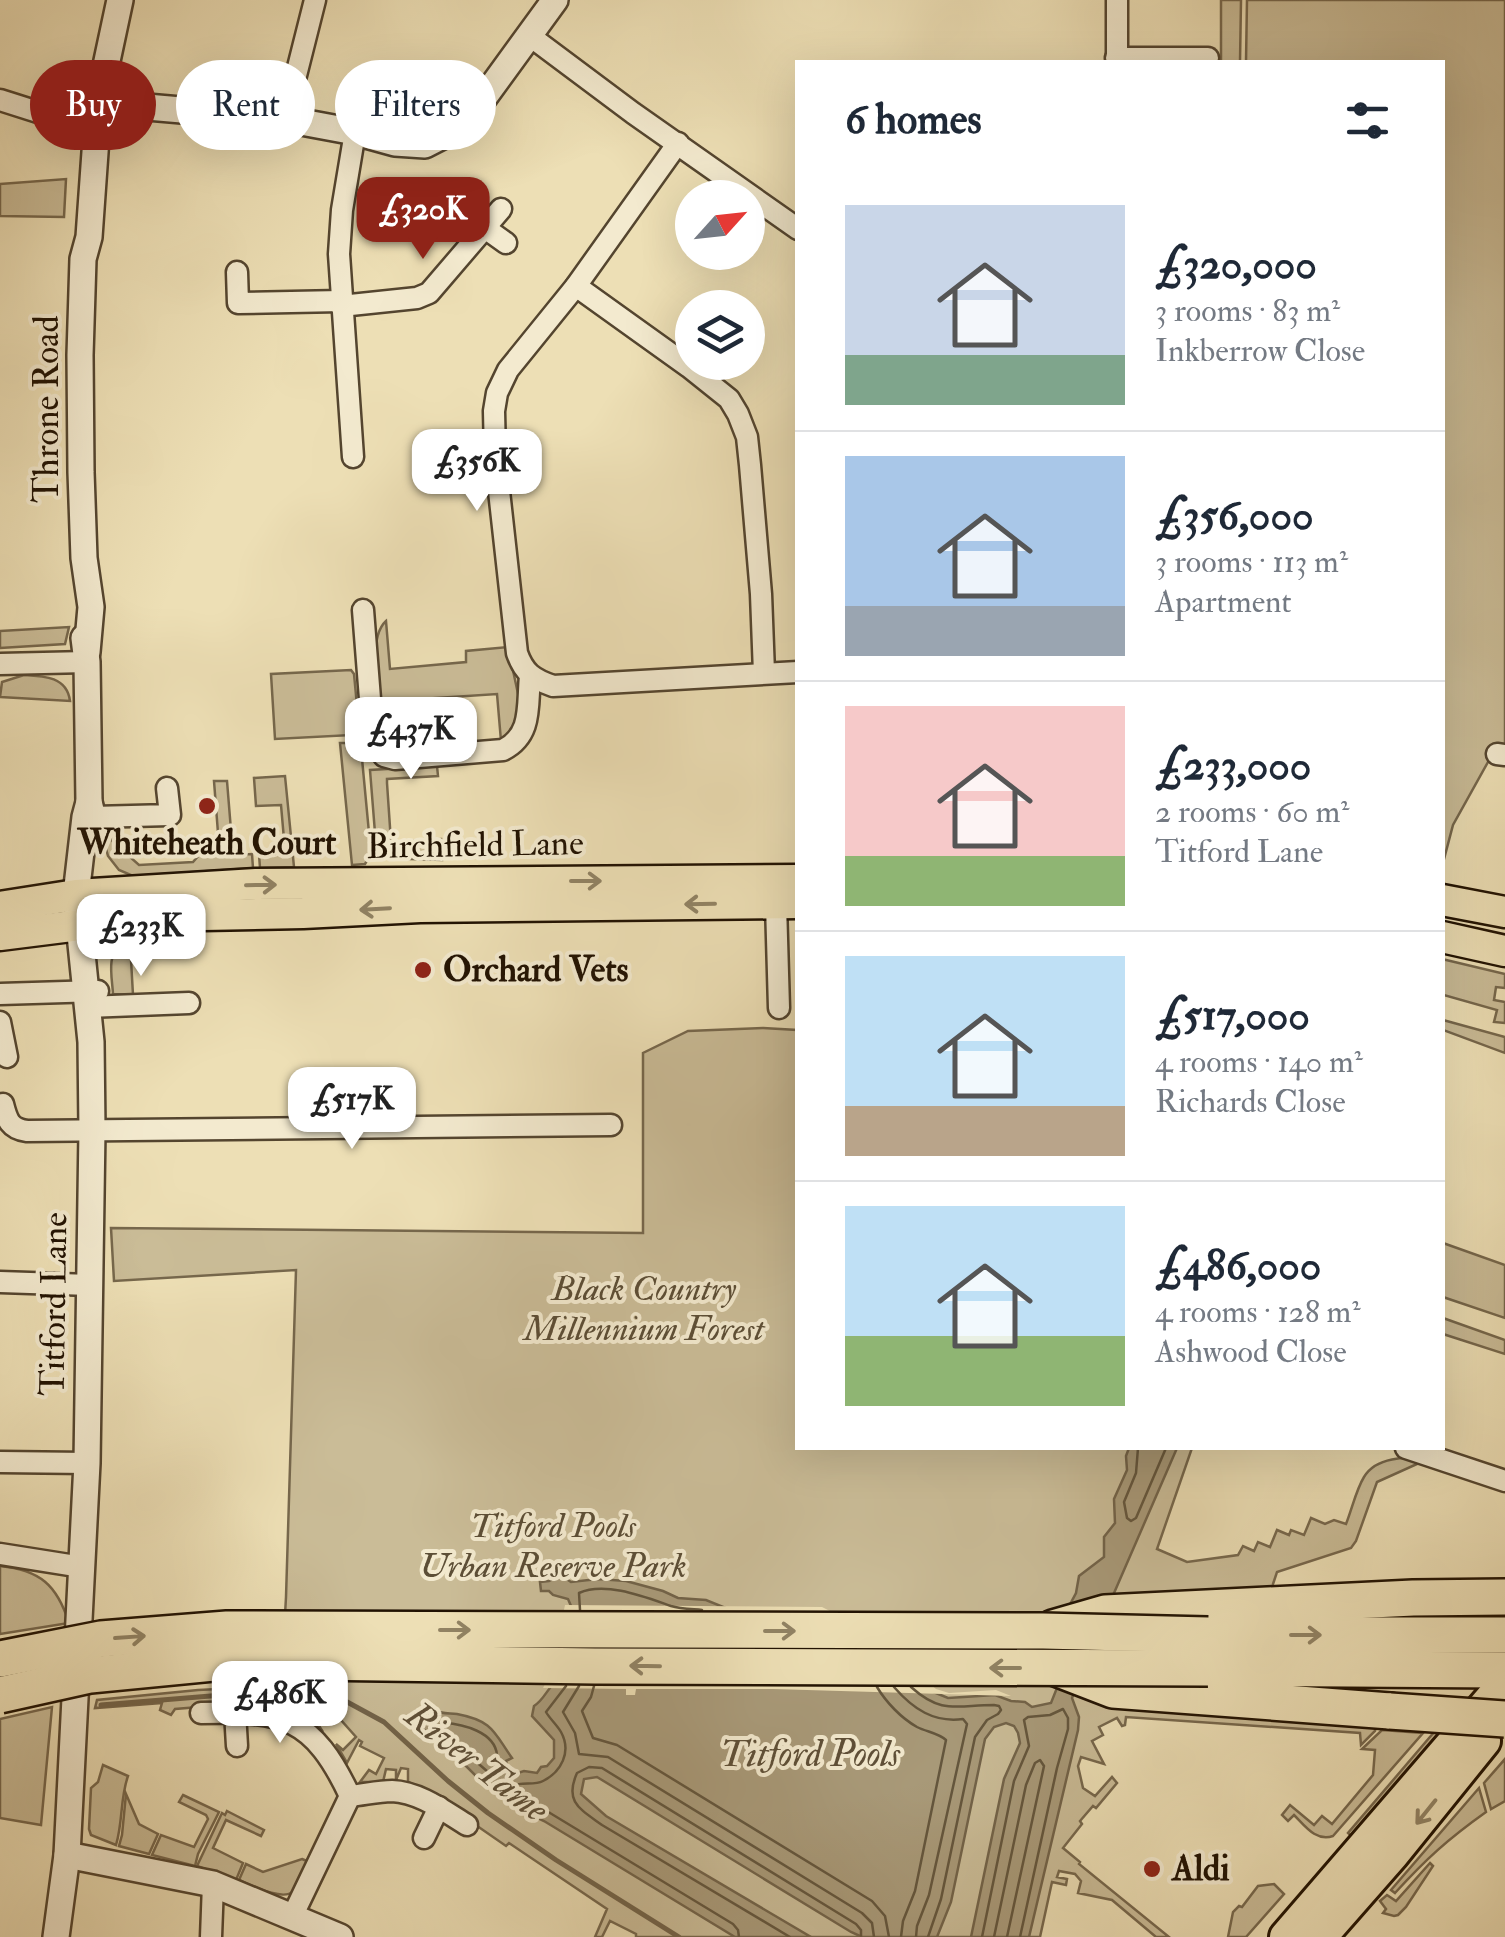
<!DOCTYPE html>
<html lang="en">
<head>
<meta charset="utf-8">
<style>
	:root { --surface:#fff; --page:#f6f6f7; --text:#1f2937; --muted:#747a83; --line:#e0e1e3; --accent:#8f2418 }
	body { margin:0; font-family:"IM FELL Double Pica",serif; background:var(--page); color:var(--text); height:100vh; display:flex; flex-direction:column; font-size:38px; white-space:nowrap }
	* { box-sizing:border-box; margin:0 }
	p { font-size:32px; color:var(--muted) }
	.icon { flex:none; width:55px; height:55px; fill:none; stroke:currentColor; stroke-width:2; stroke-linecap:round; stroke-linejoin:round }
	.map { position:relative; flex:1; overflow:hidden }
	.side { position:absolute; left:795px; top:60px; width:650px; height:1390px; display:flex; flex-direction:column; background:var(--surface); border-radius:0px; box-shadow:0 10px 40px #0002 }
	.side>* { flex:none }
	.hud { position:absolute; left:30px; top:60px; width:615px; height:90px; display:flex; gap:20px }
	.needle { width:65px; rotate:63deg }
	.buttons { position:absolute; left:675px; top:180px; display:grid; gap:20px }
	.buttons a { display:grid; place-items:center; width:90px; height:90px; border-radius:50%; background:var(--surface); box-shadow:0 10px 40px #0002; font-size:50px }
	.price { position:absolute; translate:-50% -85px; padding:0 22px; border-radius:20px; background:#fff; color:#222; font-size:32px; line-height:65px; filter:drop-shadow(0 2px 5px #0008) }
	.price::after { content:''; position:absolute; left:50%; top:60px; width:30px; height:22px; margin-left:-15px; background:inherit; clip-path:polygon(0 0,100% 0,50% 100%) }
	.price.on { background:var(--accent); color:#fff }
	ul { padding:0; list-style:none }
	li { display:flex; align-items:center; gap:30px; height:250px; padding:0 50px }
	li+li { border-top:2px solid var(--line) }
	li span { display:grid; place-items:center; flex:none; width:280px; height:200px; border-radius:0px; color:#555 }
	li>.icon { margin-inline-start:auto }
	span .icon { width:120px; height:120px; fill:#fffc; stroke-width:1 }
	li b { font-size:42px }
	h2 { display:flex; justify-content:space-between; align-items:center; height:120px; padding:0 50px; font-size:42px }
	.chip { padding:0 35px; border-radius:45px; background:var(--surface); box-shadow:0 10px 40px #0002; font-size:35px; line-height:90px }
	.chip.on { background:var(--accent); color:#fff }
	.map>svg:first-child { display:block }
</style>
</head>
<body>
<div class="map">
<svg width="1505" height="1937" viewBox="0 0 1505 1937">
	<rect width="100%" height="100%" fill="#eddfb5"/>
	<filter id="stains"><feTurbulence type="fractalNoise" baseFrequency=".002" numOctaves="4"/><feColorMatrix values="0 0 0 0 .2 0 0 0 0 .09 0 0 0 0 .02 0 0 0 .5 -.17"/></filter>
	<radialGradient id="worn" r=".72"><stop offset=".6" stop-color="#630" stop-opacity="0"/><stop offset="1" stop-color="#630" stop-opacity=".3"/></radialGradient>
	<!-- green -->
	<g fill="#cabc97" stroke="#76674c" stroke-width="2.5">
		<polygon points="1221,0 1241,0 1240,62 1221,62"/>
		<polygon points="1247,0 1505,0 1505,745 1495,744 1488,762 1453,825 1443,863 1442,62 1246,62"/>
		<polygon points="66,179 64,217 0,216 0,184"/>
		<path d="M386 621 390 669 466 662V651L508 647 520 703 518 726 501 741 497 694 391 701 393 744 388 741 383 731C380 704 365 640 386 621Z"/>
		<polygon points="69,627 65,644 0,648 0,631"/>
		<polygon points="351,670 354,674 371,854 365,864 352,865 340,743 351,743 351,735 275,739 271,674"/>
		<path d="M24 675C45 676 67 677 70 701L0 697 2 682Z"/>
		<polygon points="437,766 438,776 387,779 387,783 391,842 441,839 442,860 377,858 370,770"/>
		<polygon points="285,776 294,867 260,868 259,854 285,851 281,805 256,806 254,778"/>
		<polygon points="214,781 227,781 233,855 252,854 253,868 133,876 119,870 108,856 105,845 105,827 111,827 112,841 139,865 193,862 218,833"/>
		<path d="M122 942H130L133 995 113 994C112 976 106 955 122 942Z"/>
		<polygon points="1442,959 1505,974 1505,988 1496,987 1494,1000 1505,1002 1505,1023 1494,1022 1497,1010 1444,995 1443,999"/>
		<polygon points="1443,1020 1505,1037 1505,1053 1443,1030"/>
		<path d="M763 1028 797 1030 798 1448H1192L1157 1549 1187 1562 1238 1555 1243 1546 1254 1551 1258 1542 1270 1547 1277 1530 1289 1535 1291 1530 1304 1535 1311 1518 1325 1524 1334 1520 1346 1524C1352 1509 1356 1490 1364 1477 1376 1457 1406 1456 1426 1460L1377 1482 1356 1541 1351 1548 1277 1572 1270 1593 1118 1603 1095 1699 1376 1719 1375 1731 1361 1745 1360 1733 1126 1717 1125 1725 1122 1726 1117 1718 1099 1727 1103 1735 1092 1741 1104 1764 1081 1757 1078 1766 1083 1788 1095 1796 1112 1777 1117 1783 1096 1808 1093 1806 1080 1821 1082 1824 1063 1848 1080 1862 1079 1864 1169 1937H1156L1112 1900 1078 1893 1081 1881 1075 1874 1059 1871 1057 1877 1067 1879 1066 1885 1052 1882 1040 1937H636V1934L610 1921 602 1937H595L607 1909 509 1843 506 1846 470 1821 471 1818 437 1794 408 1782V1769L401 1768 396 1780V1770L386 1769 383 1782H360L369 1770 376 1774 384 1758 360 1746 362 1742 359 1740 347 1763 336 1744 343 1750 356 1737 332 1710 317 1723 323 1732 311 1721 316 1711 289 1697 283 1707 254 1702 200 1703 199 1707 175 1709 171 1715 160 1710 162 1703 95 1708 97 1700 198 1690 281 1686 286 1597 296 1270 114 1281 111 1228 643 1233V1053L688 1031Z"/>
		<polygon points="1443,1243 1505,1265 1505,1318 1443,1297"/>
		<polygon points="1443,1318 1505,1340 1505,1354 1443,1334"/>
		<path d="M0 1566C40 1570 57 1585 69 1623L0 1634Z"/>
		<polygon points="52,1707 41,1825 0,1818 0,1719"/>
		<polygon points="1441,1724 1458,1726 1357,1842 1348,1833"/>
		<path d="M1382 1730 1423 1733 1333 1836C1316 1842 1305 1826 1294 1815L1288 1821 1282 1815 1290 1805 1314 1825 1322 1816 1332 1824 1373 1775 1375 1750 1362 1749Z"/>
		<polygon points="1505,1759 1505,1801 1491,1809 1484,1783"/>
		<path d="M103 1765 128 1776C120 1798 123 1822 116 1845L91 1835 89 1829 91 1788 98 1782Z"/>
		<path d="M1479 1788 1486 1812C1448 1839 1426 1859 1395 1893L1391 1890Z"/>
		<polygon points="126,1794 139,1824 158,1834 149,1854 119,1846 122,1835"/>
		<polygon points="183,1795 219,1812 198,1854 195,1866 152,1855 161,1835 194,1847 208,1819 206,1815 179,1802"/>
		<polygon points="227,1811 264,1830 261,1836 226,1820 213,1848 243,1863 236,1880 197,1866 222,1813 225,1815"/>
		<path d="M302 1859 307 1861C303 1870 299 1884 293 1891 284 1902 251 1885 239 1880L246 1864 263 1872Z"/>
		<polygon points="1430,1863 1433,1866 1406,1907 1398,1915 1394,1916 1383,1913 1386,1909 1380,1901 1387,1895 1396,1901"/>
		<polygon points="1274,1884 1284,1894 1246,1937 1228,1937 1233,1912 1239,1906 1242,1907 1258,1886"/>
	</g>
	<!-- water -->
	<path fill="#a89978" stroke="#726349" stroke-width="2.5" d="M1129 1448H1177L1111 1600 1072 1698 1079 1717 1078 1730 1029 1937H971L1004 1779 1020 1743 1018 1733 1014 1726 1006 1723 994 1727 985 1739 951 1902 937 1937H862L851 1932 597 1777 584 1779 581 1794 606 1816 811 1937H735L544 1821 517 1808 482 1782 462 1762 410 1718 416 1711 427 1714 433 1710C442 1714 448 1713 457 1714 494 1721 494 1733 512 1758L506 1761 508 1769 518 1773 524 1771 537 1773 541 1767 547 1766 554 1758V1740L532 1716 534 1706C545 1699 547 1688 557 1681L571 1606 568 1599 553 1595 549 1591H541L540 1582 549 1581 557 1577 565 1578 571 1582 598 1579 626 1581 663 1591 678 1598 706 1600 948 1698 995 1695 1011 1701 1025 1702 1032 1707 1051 1703 1084 1620 1067 1610 1076 1593 1079 1576 1104 1557V1537L1115 1523 1114 1499 1127 1470 1126 1456Z"/>
	<!-- pier -->
	<polygon fill="#eddfb5" points="565,1605 822,1607 901,1647 930,1684 936,1689 949,1693 996,1690 1011,1696 773,1689 636,1689 635,1695 626,1695 626,1689 543,1688 561,1654 562,1619"/>
	<g fill="none" stroke-linecap="round" stroke-linejoin="round">
		<!-- shore -->
		<g stroke="#64563d" stroke-width="2.5">
			<polyline points="1138,1448 1136,1473 1124,1502 1127,1518 1131,1521 1136,1518 1166,1448"/>
			<path d="M580 1610 579 1593C605 1581 645 1597 671 1606 681 1609 692 1609 702 1610"/>
			<path d="M566 1686 546 1712C550 1719 557 1725 561 1732 572 1752 561 1772 543 1781 534 1786 522 1781 512 1786V1790L523 1800 550 1813 733 1924 738 1930 739 1937"/>
			<polyline points="579,1686 563,1712 575,1733 579,1754 608,1757 862,1913 872,1923 874,1937"/>
			<polyline points="594,1686 591,1697 582,1711 593,1738 617,1745 872,1901 885,1916 889,1937"/>
			<path d="M877 1687C886 1702 901 1718 917 1727 927 1732 938 1733 946 1740L915 1891 903 1921 901 1937"/>
			<path d="M894 1687C913 1709 934 1723 963 1719L967 1724 929 1895 917 1926 916 1937"/>
			<path d="M911 1687C942 1715 957 1705 994 1705L999 1706 1001 1710 998 1714 987 1720 975 1737 941 1899 928 1937"/>
			<path d="M444 1723C463 1724 495 1732 497 1755 498 1761 495 1766 494 1771L488 1772 442 1732 441 1727Z"/>
			<path d="M790 1937 602 1825C580 1809 564 1802 577 1773L589 1767 602 1768 856 1924 861 1930V1937"/>
			<polyline points="982,1937 1014,1781 1029,1746 1024,1720 1028,1717 1050,1715 1063,1709 1068,1718 1068,1729 1057,1768 1020,1937"/>
			<polyline points="994,1937 1026,1785 1035,1763 1040,1760 1044,1766 1007,1937"/>
		</g>
		<!-- stream -->
		<polyline stroke="#726349" stroke-width="5" points="101,1705 284,1690 319,1690 338,1697 384,1722 448,1781 488,1813 556,1860 679,1937"/>
		<defs>
			<g id="minor">
				<polyline points="1117,0 1117,62"/>
				<polyline points="530,36 633,113 798,229"/>
				<polyline points="1116,58 1208,58"/>
				<polyline points="0,100 82,126"/>
				<polyline points="285,119 315,0"/>
				<path d="M678 143 576 286 508 370 497 393 494 411 495 455 517 653C524 673 533 679 553 686L798 672"/>
				<polyline points="485,228 506,243"/>
				<polyline points="237,272 238,303 341,301"/>
				<polyline points="576,286 689,367 729,399 738,414 747,437 750,465 761,594 764,673"/>
				<polyline points="341,306 417,298 429,293 501,209"/>
				<polyline points="353,457 339,254 342,210 355,132"/>
				<path d="M363 610 373 737 384 756 395 759 503 750C533 735 527 705 530 676"/>
				<polyline points="0,664 87,662"/>
				<polyline points="1497,754 1505,755"/>
				<polyline points="93,817 170,815 167,788"/>
				<polyline points="776,904 779,1008"/>
				<polyline points="0,994 98,991"/>
				<polyline points="87,1007 189,1003"/>
				<polyline points="0,1022 7,1057"/>
				<path d="M3 1104C7 1120 10 1129 27 1131L611 1125"/>
				<polyline points="0,1282 90,1285"/>
				<polyline points="1406,1448 1505,1481"/>
				<polyline points="0,1462 87,1463"/>
				<polyline points="0,1554 82,1567"/>
				<polyline points="235,1712 237,1746"/>
				<path d="M201 1713C284 1711 313 1717 350 1796"/>
				<path d="M350 1796C363 1795 378 1791 392 1791 419 1792 444 1811 467 1825"/>
				<polyline points="424,1838 439,1807"/>
				<polyline points="292,1917 350,1796"/>
				<polyline points="211,1937 213,1884"/>
			</g>
			<g id="tertiary">
				<polyline points="86,98 101,103 285,119 355,132 395,143 425,145 464,125 555,0"/>
				<polyline points="84,638 87,662 89,802 93,818"/>
				<polyline points="87,652 91,607 84,558 81,472 80,355 83,259 89,237 97,124 104,75 120,0"/>
				<polyline points="67,1855 213,1884 340,1937"/>
				<polyline points="56,1937 67,1855 87,1463 92,1130 91,1042 76,895 85,817 89,802"/>
			</g>
			<g id="primary">
				<polyline points="1442,900 1505,912"/>
				<polyline points="0,907 76,895 256,884 798,880"/>
				<polyline points="0,935 151,916 303,913 420,907 798,903"/>
				<polyline points="1442,937 1505,951"/>
			</g>
			<g id="trunk">
				<polyline points="1286,1937 1505,1683"/>
				<polyline points="1320,1937 1392,1855 1484,1741"/>
			</g>
			<g id="motorway">
				<polyline points="1053,1628 1105,1613 1413,1598 1505,1597"/>
				<polyline points="1208,1635 1505,1635"/>
				<polyline points="1056,1668 1113,1690 1390,1711"/>
				<polyline points="1208,1668 1505,1670"/>
			</g>
		</defs>
		<!-- minor casing -->
		<use href="#minor" stroke="#54452f" stroke-width="25"/>
		<!-- tertiary casing -->
		<use href="#tertiary" stroke="#54452f" stroke-width="30"/>
		<!-- primary casing -->
		<use href="#primary" stroke="#211202" stroke-width="35"/>
		<!-- trunk casing -->
		<use href="#trunk" stroke="#211202" stroke-width="38"/>
		<!-- motorway casing -->
		<use href="#motorway" stroke="#211202" stroke-width="40"/>
		<!-- minor -->
		<use href="#minor" stroke="#f3eacf" stroke-width="20"/>
		<!-- tertiary -->
		<use href="#tertiary" stroke="#f3eacf" stroke-width="25"/>
		<!-- primary -->
		<use href="#primary" stroke="#eddfb5" stroke-width="30"/>
		<!-- trunk -->
		<use href="#trunk" stroke="#eddfb5" stroke-width="32"/>
		<!-- motorway -->
		<use href="#motorway" stroke="#eddfb5" stroke-width="35"/>
		<defs>
			<g id="motorway-bridge">
				<polyline points="0,1659 101,1639 227,1629 1043,1631 1208,1635"/>
				<polyline points="0,1695 90,1675 234,1661 595,1666 1208,1668"/>
				<polyline points="1390,1711 1505,1719"/>
			</g>
		</defs>
		<!-- motorway-bridge casing -->
		<use href="#motorway-bridge" stroke="#211202" stroke-width="40" stroke-linecap="butt"/>
		<!-- motorway-bridge -->
		<use href="#motorway-bridge" stroke="#eddfb5" stroke-width="35"/>
	</g>
	<!-- one-way arrows -->
	<defs><path id="oneway-shaft" d="M-6 0H5M1.5-3L5.5 0L1.5 3" fill="none" stroke-width="1.6" stroke-linecap="round" stroke-linejoin="round" transform="scale(2.5)"/></defs>
	<g stroke="#918364">
		<use href="#oneway-shaft" transform="translate(586 881)"/>
		<use href="#oneway-shaft" transform="translate(261 885) rotate(-1)"/>
		<use href="#oneway-shaft" transform="translate(700 904) rotate(179)"/>
		<use href="#oneway-shaft" transform="translate(375 909) rotate(177)"/>
		<use href="#oneway-shaft" transform="translate(455 1630)"/>
		<use href="#oneway-shaft" transform="translate(780 1631)"/>
		<use href="#oneway-shaft" transform="translate(1306 1635)"/>
		<use href="#oneway-shaft" transform="translate(130 1637) rotate(-4)"/>
		<use href="#oneway-shaft" transform="translate(645 1666) rotate(-179)"/>
		<use href="#oneway-shaft" transform="translate(1005 1668) rotate(-180)"/>
		<use href="#oneway-shaft" transform="translate(1426 1812) rotate(129)"/>
	</g>
	<!-- markers -->
	<g fill="#8f2418" stroke="#f3eacf" stroke-width="4">
		<circle cx="207" cy="806" r="10"/>
		<circle cx="423" cy="970" r="10"/>
		<circle cx="1152" cy="1869" r="10"/>
	</g>
	<g text-anchor="middle" dominant-baseline="central" stroke-width="8" stroke-linejoin="round" paint-order="stroke">
		<!-- street labels -->
		<g font-size="35" fill="#211202" stroke="#f3eacf">
			<text transform="translate(47 409) rotate(-90)">Throne Road</text>
			<text transform="translate(475 845) rotate(-1)">Birchfield Lane</text>
			<text transform="translate(54 1304) rotate(-89)">Titford Lane</text>
		</g>
		<!-- poi labels -->
		<g font-size="35" font-weight="bold" fill="#211202" stroke="#f3eacf" text-anchor="start">
			<text x="207" y="843" text-anchor="middle">Whiteheath Court</text>
			<text x="443" y="970">Orchard Vets</text>
			<text x="1172" y="1869">Aldi</text>
		</g>
		<!-- park labels -->
		<g font-size="35" font-style="italic" fill="#5c4e36" stroke="#f3eacf">
			<text x="644" y="1289">Black Country<tspan x="644" dy="40">Millennium Forest</tspan></text>
			<text x="553" y="1526">Titford Pools<tspan x="553" dy="40">Urban Reserve Park</tspan></text>
		</g>
		<!-- water labels -->
		<g font-size="38" font-style="italic" fill="#5e4f37" stroke="#f3eacf">
			<text x="810" y="1754">Titford Pools</text>
			<text transform="translate(477 1762) rotate(38)">River Tame</text>
		</g>
	</g>
	<rect width="100%" height="100%" filter="url(#stains)"/>
	<rect width="100%" height="100%" fill="url(#worn)"/>
</svg>
<div class="buttons">
<a><svg class="needle" viewBox="-14 -14 28 28"><path d="M0-13l5 13h-10z" fill="#e53935"/><path d="M0 13l5-13h-10z" fill="#747a83"/></svg></a>
<a><svg class="icon" aria-label="layers" viewBox="0 0 24 24"><path d="M12 4l9 5-9 5-9-5zM3 14l9 5 9-5"/></svg></a>
</div>
<b class="price on" style="left:423px;top:262px">£320K</b>
<b class="price" style="left:477px;top:514px">£356K</b>
<b class="price" style="left:411px;top:782px">£437K</b>
<b class="price" style="left:141px;top:979px">£233K</b>
<b class="price" style="left:352px;top:1152px">£517K</b>
<b class="price" style="left:280px;top:1746px">£486K</b>
<div class="hud">
<a class="chip on">Buy</a>
<a class="chip">Rent</a>
<a class="chip">Filters</a>
</div>
<section class="side">
<h2>6 homes<svg class="icon" aria-label="filters" viewBox="0 0 24 24"><path d="M4 7h16M4 17h16"/><circle cx="9" cy="7" r="2"/><circle cx="15" cy="17" r="2"/></svg></h2>
<ul>
<li><span style="background:linear-gradient(#c9d6e8 75%,#7fa58c 0)"><svg class="icon" aria-label="home" viewBox="0 0 24 24"><path d="M3 11l9-7 9 7M6 9v11h12V9"/></svg></span><div><b>£320,000</b><p>3 rooms · 83 m²</p><p>Inkberrow Close</p></div></li>
<li><span style="background:linear-gradient(#a9c7e8 75%,#9aa5b1 0)"><svg class="icon" aria-label="home" viewBox="0 0 24 24"><path d="M3 11l9-7 9 7M6 9v11h12V9"/></svg></span><div><b>£356,000</b><p>3 rooms · 113 m²</p><p>Apartment</p></div></li>
<li><span style="background:linear-gradient(#f6c9c9 75%,#8fb573 0)"><svg class="icon" aria-label="home" viewBox="0 0 24 24"><path d="M3 11l9-7 9 7M6 9v11h12V9"/></svg></span><div><b>£233,000</b><p>2 rooms · 60 m²</p><p>Titford Lane</p></div></li>
<li><span style="background:linear-gradient(#bfe0f5 75%,#b9a48a 0)"><svg class="icon" aria-label="home" viewBox="0 0 24 24"><path d="M3 11l9-7 9 7M6 9v11h12V9"/></svg></span><div><b>£517,000</b><p>4 rooms · 140 m²</p><p>Richards Close</p></div></li>
<li><span style="background:linear-gradient(#bfe0f5 65%,#8fb573 0)"><svg class="icon" aria-label="home" viewBox="0 0 24 24"><path d="M3 11l9-7 9 7M6 9v11h12V9"/></svg></span><div><b>£486,000</b><p>4 rooms · 128 m²</p><p>Ashwood Close</p></div></li>
</ul>
</section>
</div>
</body>
</html>
